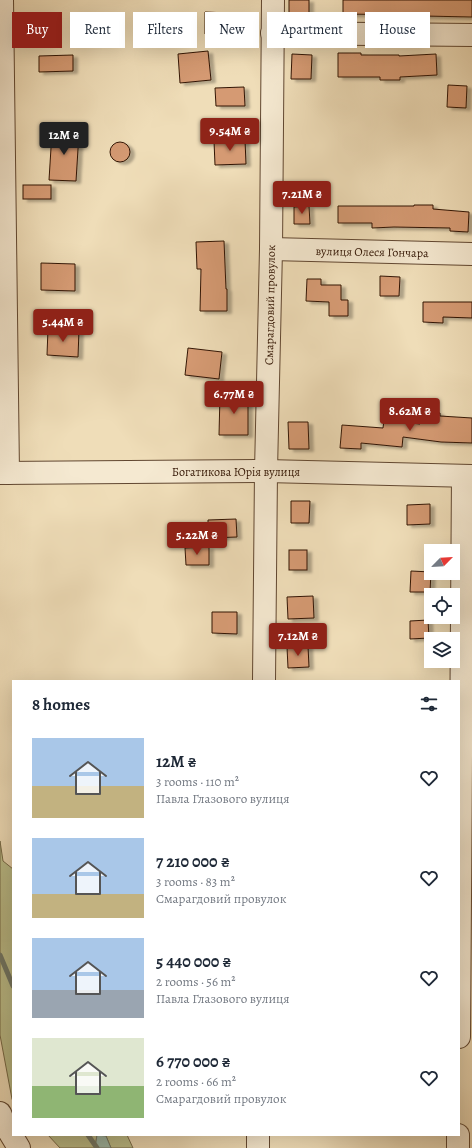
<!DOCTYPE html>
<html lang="en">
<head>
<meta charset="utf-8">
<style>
	:root { --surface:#fff; --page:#f6f6f7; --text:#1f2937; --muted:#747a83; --accent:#8f2418 }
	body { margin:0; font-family:Alegreya,serif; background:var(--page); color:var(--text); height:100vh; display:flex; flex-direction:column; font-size:15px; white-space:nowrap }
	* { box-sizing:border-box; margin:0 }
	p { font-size:13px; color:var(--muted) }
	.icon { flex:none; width:22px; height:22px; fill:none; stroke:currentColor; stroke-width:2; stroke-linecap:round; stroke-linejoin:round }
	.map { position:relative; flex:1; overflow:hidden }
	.panel { position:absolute; left:12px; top:680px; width:448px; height:456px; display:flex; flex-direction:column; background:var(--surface); border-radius:0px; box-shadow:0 4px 16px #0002 }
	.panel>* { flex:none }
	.top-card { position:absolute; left:12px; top:12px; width:448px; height:36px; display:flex; gap:8px }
	.needle { width:26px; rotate:66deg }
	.fabs { position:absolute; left:424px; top:544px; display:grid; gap:8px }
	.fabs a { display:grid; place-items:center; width:36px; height:36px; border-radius:0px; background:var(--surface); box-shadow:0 4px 16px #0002; font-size:20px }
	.price { position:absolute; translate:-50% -34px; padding:0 9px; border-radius:4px; background:var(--accent); color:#fff; font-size:13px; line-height:26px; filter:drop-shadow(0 1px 2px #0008) }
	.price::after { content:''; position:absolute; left:50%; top:24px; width:12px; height:9px; margin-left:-6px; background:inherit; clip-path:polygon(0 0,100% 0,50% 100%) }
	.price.on { background:#222; color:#fff }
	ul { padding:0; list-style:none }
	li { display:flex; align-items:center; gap:12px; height:100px; padding:0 20px }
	li span { display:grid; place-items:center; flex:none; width:112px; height:80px; border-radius:0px; color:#555 }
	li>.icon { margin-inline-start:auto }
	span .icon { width:48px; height:48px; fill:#fffc; stroke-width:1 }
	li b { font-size:17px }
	h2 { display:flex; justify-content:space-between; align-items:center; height:48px; padding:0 20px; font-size:17px }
	.chip { padding:0 14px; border-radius:0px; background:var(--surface); box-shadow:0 4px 16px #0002; font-size:14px; line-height:36px }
	.chip.on { background:var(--accent); color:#fff }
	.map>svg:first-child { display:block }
</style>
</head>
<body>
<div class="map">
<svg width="472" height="1148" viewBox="0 0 472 1148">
	<defs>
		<filter id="shadow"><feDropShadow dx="4.5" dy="2.5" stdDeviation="1" flood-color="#0004"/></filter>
	</defs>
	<rect width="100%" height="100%" fill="#efddb8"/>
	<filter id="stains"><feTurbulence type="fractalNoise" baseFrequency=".005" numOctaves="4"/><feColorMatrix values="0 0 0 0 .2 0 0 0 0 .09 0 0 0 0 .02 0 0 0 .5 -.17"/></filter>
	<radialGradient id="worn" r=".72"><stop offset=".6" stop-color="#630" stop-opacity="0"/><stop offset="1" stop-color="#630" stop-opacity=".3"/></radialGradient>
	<!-- green -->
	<g fill="#bcc08d" stroke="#776a48">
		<polygon points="0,841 3,861 13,869 13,1101 12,1099 0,1035"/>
		<polygon points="48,1135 127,1135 133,1148 111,1148 106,1136 97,1135 95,1148 60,1148"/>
	</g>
	<!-- water -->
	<polygon fill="#9abcae" stroke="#70796a" points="97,1135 106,1136 111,1148 95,1148"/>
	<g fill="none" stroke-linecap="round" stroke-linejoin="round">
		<!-- stream -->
		<g stroke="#70796a" stroke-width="5">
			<polyline points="0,955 13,986"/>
			<polyline points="88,1135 97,1148"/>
		</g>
	</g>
	<!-- building -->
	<g fill="#d59a73" stroke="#321504" filter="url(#shadow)">
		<rect x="289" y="0" width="20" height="15"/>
		<polygon points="343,0 472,0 472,17 424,16 424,15 343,14"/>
		<polygon points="205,12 228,13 228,35 205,34"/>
		<polygon points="208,51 211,80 180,83 178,54"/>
		<polygon points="338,53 361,53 361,55 399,55 399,56 436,54 437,75 400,77 400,80 380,80 380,77 338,77"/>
		<polygon points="292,54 312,55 311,79 291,79"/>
		<polygon points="73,55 73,71 39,72 39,56"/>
		<polygon points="448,85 467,86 466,108 447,107"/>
		<polygon points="244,87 245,106 216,106 215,88"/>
		<polygon points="52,132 79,133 76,181 49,180"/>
		<polygon points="245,140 246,164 215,165 214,141"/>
		<circle cx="120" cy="152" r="10"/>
		<rect x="23" y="185" width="28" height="14"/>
		<polygon points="414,205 433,205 433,209 469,212 468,232 450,231 450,228 394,227 372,228 372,223 338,223 338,206 414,206"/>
		<polygon points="309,206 310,224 294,224 294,207"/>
		<polygon points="224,241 226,289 227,289 227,311 200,311 201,269 197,269 196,242"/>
		<polygon points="41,263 75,264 75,291 41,290"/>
		<polygon points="380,276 400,277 399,296 380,296"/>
		<polygon points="307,279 321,279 321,285 341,285 341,300 348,300 348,316 329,316 329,302 306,301"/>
		<polygon points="423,302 472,302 472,318 443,317 443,323 423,322"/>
		<polygon points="48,329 79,330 78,357 47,355"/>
		<polygon points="188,348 222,352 219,379 185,375"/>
		<polygon points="220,395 248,395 248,435 219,435"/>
		<polygon points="421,411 440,413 440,416 472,418 472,443 441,442 403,437 402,447 361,443 361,449 340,448 342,425 383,428 384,420 420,424"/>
		<polygon points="288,422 308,422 309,449 289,449"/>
		<polygon points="291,501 310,501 309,523 291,523"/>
		<polygon points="430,504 430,524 407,525 407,505"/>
		<polygon points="236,519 237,537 208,538 208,520"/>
		<polygon points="209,547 209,565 186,565 185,548"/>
		<rect x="289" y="550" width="18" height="20"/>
		<polygon points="411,571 431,572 430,592 410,592"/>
		<polygon points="313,596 314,618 288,619 287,597"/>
		<polygon points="212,612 237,612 237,634 212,633"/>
		<polygon points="428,620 429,638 410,639 410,621"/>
		<polygon points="308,646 309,667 288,668 287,647"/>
	</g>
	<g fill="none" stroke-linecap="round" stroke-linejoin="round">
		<defs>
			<g id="minor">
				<polyline points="2,0 8,473"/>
				<polyline points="272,33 472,35"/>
				<polyline points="271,249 472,254"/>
				<polyline points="0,473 266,471 472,476"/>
				<polyline points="264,681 266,471 271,249 273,0"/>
				<polyline points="459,1037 463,476"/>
				<polyline points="0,1113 4,1123 19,1148"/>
				<polyline points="258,1148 258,1135"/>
				<polyline points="458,1148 458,1135"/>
			</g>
		</defs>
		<!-- minor casing -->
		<use href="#minor" stroke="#614731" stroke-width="24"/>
		<!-- minor -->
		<use href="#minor" stroke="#f5e9d1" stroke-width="22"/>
	</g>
	<g text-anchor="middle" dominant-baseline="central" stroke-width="3.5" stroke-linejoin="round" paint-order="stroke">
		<!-- street labels -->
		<g font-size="12" fill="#321504" stroke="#f5e9d1">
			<text transform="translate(372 252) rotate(1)">вулиця Олеся Гончара</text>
			<text transform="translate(270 305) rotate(-89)">Смарагдовий провулок</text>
			<text x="236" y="472">Богатикова Юрія вулиця</text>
		</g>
	</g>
	<rect width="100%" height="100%" filter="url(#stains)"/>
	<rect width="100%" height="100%" fill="url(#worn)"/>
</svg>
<div class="fabs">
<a><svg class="needle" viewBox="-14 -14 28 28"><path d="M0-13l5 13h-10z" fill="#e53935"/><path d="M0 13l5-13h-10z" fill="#747a83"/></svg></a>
<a><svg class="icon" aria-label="locate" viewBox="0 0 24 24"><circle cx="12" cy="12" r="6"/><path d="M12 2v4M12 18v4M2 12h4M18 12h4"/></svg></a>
<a><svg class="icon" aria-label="layers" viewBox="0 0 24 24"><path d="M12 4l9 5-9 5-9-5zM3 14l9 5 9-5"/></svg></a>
</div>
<b class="price" style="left:230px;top:152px">9.54M ₴</b>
<b class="price on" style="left:64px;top:156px">12M ₴</b>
<b class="price" style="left:302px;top:215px">7.21M ₴</b>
<b class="price" style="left:63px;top:343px">5.44M ₴</b>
<b class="price" style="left:234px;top:415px">6.77M ₴</b>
<b class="price" style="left:410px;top:432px">8.62M ₴</b>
<b class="price" style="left:197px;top:556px">5.22M ₴</b>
<b class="price" style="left:298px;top:657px">7.12M ₴</b>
<div class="top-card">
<a class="chip on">Buy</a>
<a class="chip">Rent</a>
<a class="chip">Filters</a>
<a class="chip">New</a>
<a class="chip">Apartment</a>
<a class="chip">House</a>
</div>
<section class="panel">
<h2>8 homes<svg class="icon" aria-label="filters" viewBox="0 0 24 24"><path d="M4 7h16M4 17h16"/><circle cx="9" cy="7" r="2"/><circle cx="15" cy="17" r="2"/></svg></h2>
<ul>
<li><span style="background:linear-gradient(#a9c7e8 60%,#c2b280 0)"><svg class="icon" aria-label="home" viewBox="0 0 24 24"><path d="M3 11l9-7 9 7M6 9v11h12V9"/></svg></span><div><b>12M ₴</b><p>3 rooms · 110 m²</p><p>Павла Глазового вулиця</p></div><svg class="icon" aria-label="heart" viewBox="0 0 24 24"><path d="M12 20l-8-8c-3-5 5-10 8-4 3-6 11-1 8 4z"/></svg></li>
<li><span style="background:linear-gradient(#a9c7e8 70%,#c2b280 0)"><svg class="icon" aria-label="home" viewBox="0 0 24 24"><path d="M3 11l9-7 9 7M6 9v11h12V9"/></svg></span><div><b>7 210 000 ₴</b><p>3 rooms · 83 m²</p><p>Смарагдовий провулок</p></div><svg class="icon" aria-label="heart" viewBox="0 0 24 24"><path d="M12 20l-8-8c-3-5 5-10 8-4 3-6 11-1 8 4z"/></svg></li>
<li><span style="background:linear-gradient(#a9c7e8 65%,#9aa5b1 0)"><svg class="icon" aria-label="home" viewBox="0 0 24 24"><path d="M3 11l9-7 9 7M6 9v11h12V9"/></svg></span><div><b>5 440 000 ₴</b><p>2 rooms · 56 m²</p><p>Павла Глазового вулиця</p></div><svg class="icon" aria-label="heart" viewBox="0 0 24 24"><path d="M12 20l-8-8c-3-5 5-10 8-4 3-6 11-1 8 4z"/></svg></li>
<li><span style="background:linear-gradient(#dfe7d0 60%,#8fb573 0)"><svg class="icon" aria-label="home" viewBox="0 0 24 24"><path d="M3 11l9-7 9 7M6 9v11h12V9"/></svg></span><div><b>6 770 000 ₴</b><p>2 rooms · 66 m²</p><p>Смарагдовий провулок</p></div><svg class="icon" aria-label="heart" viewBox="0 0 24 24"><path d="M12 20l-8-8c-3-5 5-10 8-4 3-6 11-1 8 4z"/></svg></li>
</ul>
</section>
</div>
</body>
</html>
